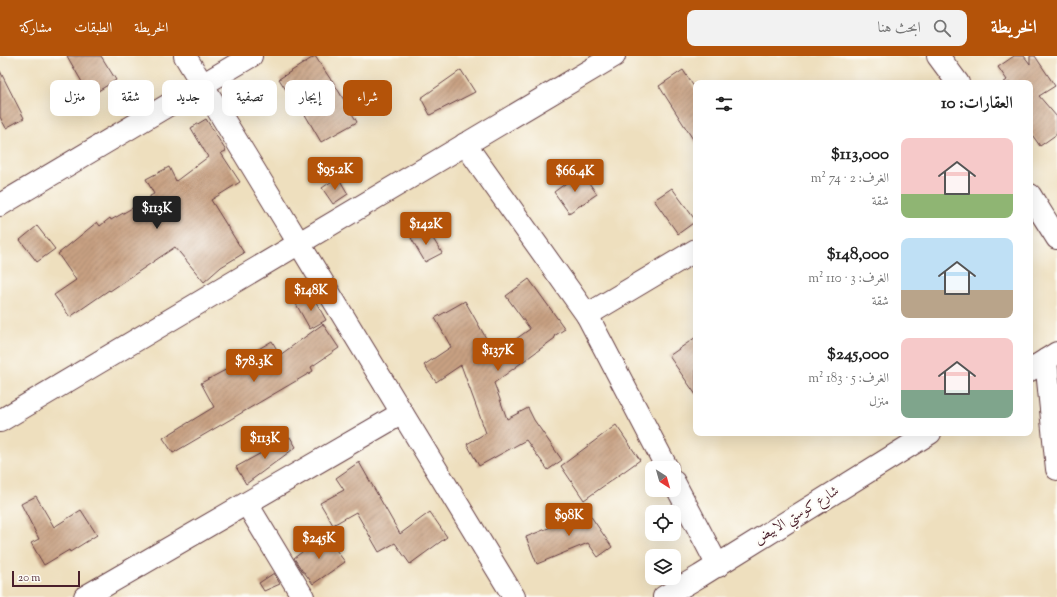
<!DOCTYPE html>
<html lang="ar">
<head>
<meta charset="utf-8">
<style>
	:root { --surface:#fff; --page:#f2f2f2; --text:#222; --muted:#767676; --accent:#b45309 }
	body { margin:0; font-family:"Sorts Mill Goudy",Amiri,serif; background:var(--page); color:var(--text); direction:rtl; height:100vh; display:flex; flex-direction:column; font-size:15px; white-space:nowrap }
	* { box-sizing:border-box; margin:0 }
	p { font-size:13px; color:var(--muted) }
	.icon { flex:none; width:22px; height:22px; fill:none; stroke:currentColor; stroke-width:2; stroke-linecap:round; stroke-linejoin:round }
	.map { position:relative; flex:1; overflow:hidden; direction:ltr }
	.panel { position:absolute; left:693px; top:24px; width:340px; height:356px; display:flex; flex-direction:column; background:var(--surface); border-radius:8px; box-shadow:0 4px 16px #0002; direction:rtl }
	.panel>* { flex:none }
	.guide { position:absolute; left:12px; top:24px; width:380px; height:36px; direction:rtl; display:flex; gap:8px }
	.needle { width:26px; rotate:143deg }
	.buttons { position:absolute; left:645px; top:405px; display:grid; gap:8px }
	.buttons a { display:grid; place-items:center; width:36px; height:36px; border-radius:8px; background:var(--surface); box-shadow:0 4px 16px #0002; font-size:20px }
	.scale { position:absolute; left:12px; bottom:10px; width:68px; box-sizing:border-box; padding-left:4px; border:2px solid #4a1f2b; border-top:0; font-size:11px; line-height:14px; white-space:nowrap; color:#4a1f2b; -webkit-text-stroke:3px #fdfcf7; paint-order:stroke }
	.price { position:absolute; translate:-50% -34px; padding:0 9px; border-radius:4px; background:var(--accent); color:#fff; font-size:13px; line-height:26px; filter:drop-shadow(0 1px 2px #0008) }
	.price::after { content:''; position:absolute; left:50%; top:24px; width:12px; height:9px; margin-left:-6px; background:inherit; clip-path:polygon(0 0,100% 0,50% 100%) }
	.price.on { background:#222; color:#fff }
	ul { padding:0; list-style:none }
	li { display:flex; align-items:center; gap:12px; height:100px; padding:0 20px }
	li span { display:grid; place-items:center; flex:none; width:112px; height:80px; border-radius:8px; color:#555 }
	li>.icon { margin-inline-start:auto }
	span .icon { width:48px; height:48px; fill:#fffc; stroke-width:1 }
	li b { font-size:17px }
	h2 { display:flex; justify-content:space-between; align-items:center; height:48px; padding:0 20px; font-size:17px }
	.chip { padding:0 14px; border-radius:8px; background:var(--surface); box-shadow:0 4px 16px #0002; font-size:14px; line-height:36px }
	.chip.on { background:var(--accent); color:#fff }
	header { display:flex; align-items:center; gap:24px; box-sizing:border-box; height:56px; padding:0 20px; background:var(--accent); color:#fff }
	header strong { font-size:19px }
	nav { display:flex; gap:22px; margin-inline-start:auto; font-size:14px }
	.search { width:280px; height:36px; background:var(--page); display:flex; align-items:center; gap:10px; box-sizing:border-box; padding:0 14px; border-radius:8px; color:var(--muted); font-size:15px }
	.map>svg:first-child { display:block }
</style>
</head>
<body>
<header>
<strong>الخريطة</strong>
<div class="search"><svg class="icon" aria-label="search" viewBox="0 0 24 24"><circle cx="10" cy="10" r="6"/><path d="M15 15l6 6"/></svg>ابحث هنا</div>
<nav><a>الخريطة</a><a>الطبقات</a><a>مشاركة</a></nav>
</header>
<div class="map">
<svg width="1057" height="541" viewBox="0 0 1057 541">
	<defs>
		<pattern id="building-hatch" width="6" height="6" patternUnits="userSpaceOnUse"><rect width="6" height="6" fill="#c7a082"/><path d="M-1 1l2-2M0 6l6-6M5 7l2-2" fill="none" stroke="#a4826b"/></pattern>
	</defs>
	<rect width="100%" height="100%" fill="#fdfcf7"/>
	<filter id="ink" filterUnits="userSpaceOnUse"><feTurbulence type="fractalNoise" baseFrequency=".025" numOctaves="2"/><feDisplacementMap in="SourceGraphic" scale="8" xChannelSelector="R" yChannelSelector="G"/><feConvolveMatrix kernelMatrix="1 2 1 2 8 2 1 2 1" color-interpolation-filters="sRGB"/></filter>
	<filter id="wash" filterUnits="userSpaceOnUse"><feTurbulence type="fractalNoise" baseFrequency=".012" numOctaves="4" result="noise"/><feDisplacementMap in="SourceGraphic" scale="16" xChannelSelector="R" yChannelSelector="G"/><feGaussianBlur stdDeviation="0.9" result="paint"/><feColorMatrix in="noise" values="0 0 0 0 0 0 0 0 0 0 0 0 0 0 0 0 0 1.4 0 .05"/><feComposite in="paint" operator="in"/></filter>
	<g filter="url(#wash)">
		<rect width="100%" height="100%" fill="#eedfbe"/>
		<g id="blocks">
			<!-- building -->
			<g fill="url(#building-hatch)">
				<polygon points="67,0 101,0 116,24 90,40"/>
				<polygon points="315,0 331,24 332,24 357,66 321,86 293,38 290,40 279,23"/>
				<polygon points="1014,0 1024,0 1030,8 1030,0 1035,0 1055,30 1039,40 1057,61 1057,78 1040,90 1030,76 1030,27 1003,27 1007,24 998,11"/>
				<polygon points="461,14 475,36 430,59 421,42"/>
				<polygon points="683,14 696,34 696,88 659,30"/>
				<polygon points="0,15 24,62 6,72 0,61"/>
				<polygon points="206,63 226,95 221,97 240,126 211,144 244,197 221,211 204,226 175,191 110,235 109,234 70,261 54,239 76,224 58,198 97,166 100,170 110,162 111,164 150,142 150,140 154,138 146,123 169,111 176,125 208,101 191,72"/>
				<polygon points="581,116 597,138 569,157 554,136"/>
				<polygon points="338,121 348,138 333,148 322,132"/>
				<polygon points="672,132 696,165 678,178 654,144"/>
				<polygon points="37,170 55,193 37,206 20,184"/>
				<polygon points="427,173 442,197 425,206 411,182"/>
				<polygon points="529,223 565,273 554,280 555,282 494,327 507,363 528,352 534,364 562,404 548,414 526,384 479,410 467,388 486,377 461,309 436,326 424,309 451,291 435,262 465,245 495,298 530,273 506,240"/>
				<polygon points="312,239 326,264 310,273 296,248"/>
				<polygon points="323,268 339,292 311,311 313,315 173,397 163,382 214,351 201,327 248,302 247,300 272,285 280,299"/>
				<polygon points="696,281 696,339 669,300"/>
				<polygon points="616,369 640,404 584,444 561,410"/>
				<polygon points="290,381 296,391 246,428 236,411"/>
				<polygon points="359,406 400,478 430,456 447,481 410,508 395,487 379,496 356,456 333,469 320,447 344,434 336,422"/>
				<polygon points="36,440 54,471 81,454 97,479 70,496 69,494 44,509 31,487 39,483 21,448"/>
				<polygon points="583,449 612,491 598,501 588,487 537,508 526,481 571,463 568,459"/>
				<polygon points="325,479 345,506 313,528 304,516 303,516 294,502"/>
				<polygon points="274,517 280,528 264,535 259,527"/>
			</g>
		</g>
	</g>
	<g filter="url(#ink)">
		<use href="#blocks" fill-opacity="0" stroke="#633c41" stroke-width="1"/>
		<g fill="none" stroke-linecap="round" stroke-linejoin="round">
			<defs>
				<g id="minor">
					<polyline points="185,0 514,541"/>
					<polyline points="938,0 958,27"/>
					<polyline points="465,88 587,259 667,412"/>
					<polyline points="1030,139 1057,182"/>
					<polyline points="0,149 251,0"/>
					<polyline points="587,259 696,194"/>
					<polyline points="1046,304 1057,413"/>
					<polyline points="0,365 614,0"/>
					<polyline points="674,426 718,510"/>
					<polyline points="247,448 303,541"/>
					<polyline points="85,541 402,357"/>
				</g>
				<g id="trunk">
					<polyline points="1030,314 1057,297"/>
					<polyline points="664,541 700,520 930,377"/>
				</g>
			</defs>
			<!-- minor casing -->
			<use href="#minor" stroke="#633c41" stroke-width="24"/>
			<!-- trunk casing -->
			<use href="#trunk" stroke="#633c41" stroke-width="24"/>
			<!-- minor -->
			<use href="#minor" stroke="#fff" stroke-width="22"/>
			<!-- trunk -->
			<use href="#trunk" stroke="#fff" stroke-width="22"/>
		</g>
	</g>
	<g text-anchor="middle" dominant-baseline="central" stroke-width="4" stroke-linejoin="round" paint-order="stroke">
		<!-- street labels -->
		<g font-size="14" fill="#4a1f2b" stroke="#fdfcf7">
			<text transform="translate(797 460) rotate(-32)">شارع كوستي الابيض</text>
		</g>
	</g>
</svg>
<div class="buttons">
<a><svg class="needle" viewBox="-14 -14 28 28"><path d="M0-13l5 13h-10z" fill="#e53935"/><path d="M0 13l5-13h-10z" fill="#767676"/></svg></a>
<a><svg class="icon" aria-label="locate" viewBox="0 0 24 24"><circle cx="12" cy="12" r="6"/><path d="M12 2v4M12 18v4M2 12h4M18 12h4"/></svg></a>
<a><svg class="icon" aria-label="layers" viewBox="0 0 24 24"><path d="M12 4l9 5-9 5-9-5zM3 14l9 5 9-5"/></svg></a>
</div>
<div class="scale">20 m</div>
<b class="price" style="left:335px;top:135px">$95.2K</b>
<b class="price" style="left:575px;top:137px">$66.4K</b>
<b class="price on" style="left:157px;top:174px">$113K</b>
<b class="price" style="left:426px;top:190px">$142K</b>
<b class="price" style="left:311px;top:256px">$148K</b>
<b class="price" style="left:498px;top:316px">$137K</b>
<b class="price" style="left:254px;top:327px">$78.3K</b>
<b class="price" style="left:265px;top:404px">$113K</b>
<b class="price" style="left:569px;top:481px">$98K</b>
<b class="price" style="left:319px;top:504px">$245K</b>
<div class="guide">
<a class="chip on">شراء</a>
<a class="chip">إيجار</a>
<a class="chip">تصفية</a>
<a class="chip">جديد</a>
<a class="chip">شقة</a>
<a class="chip">منزل</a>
</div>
<section class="panel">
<h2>العقارات: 10<svg class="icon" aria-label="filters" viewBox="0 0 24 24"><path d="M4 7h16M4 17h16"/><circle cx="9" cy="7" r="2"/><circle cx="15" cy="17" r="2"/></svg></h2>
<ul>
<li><span style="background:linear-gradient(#f6c9c9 70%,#8fb573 0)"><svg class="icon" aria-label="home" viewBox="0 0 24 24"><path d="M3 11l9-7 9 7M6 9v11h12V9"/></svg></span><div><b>$113,000</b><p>الغرف: 2 · 74 m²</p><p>شقة</p></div></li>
<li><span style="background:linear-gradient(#bfe0f5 65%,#b9a48a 0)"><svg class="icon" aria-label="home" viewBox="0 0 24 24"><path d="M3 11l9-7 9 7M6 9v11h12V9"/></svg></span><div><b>$148,000</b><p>الغرف: 3 · 110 m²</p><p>شقة</p></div></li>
<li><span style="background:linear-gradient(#f6c9c9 65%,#7fa58c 0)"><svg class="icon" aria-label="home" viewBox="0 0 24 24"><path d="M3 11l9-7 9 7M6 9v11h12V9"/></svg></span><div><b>$245,000</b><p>الغرف: 5 · 183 m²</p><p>منزل</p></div></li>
</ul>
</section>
</div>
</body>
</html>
